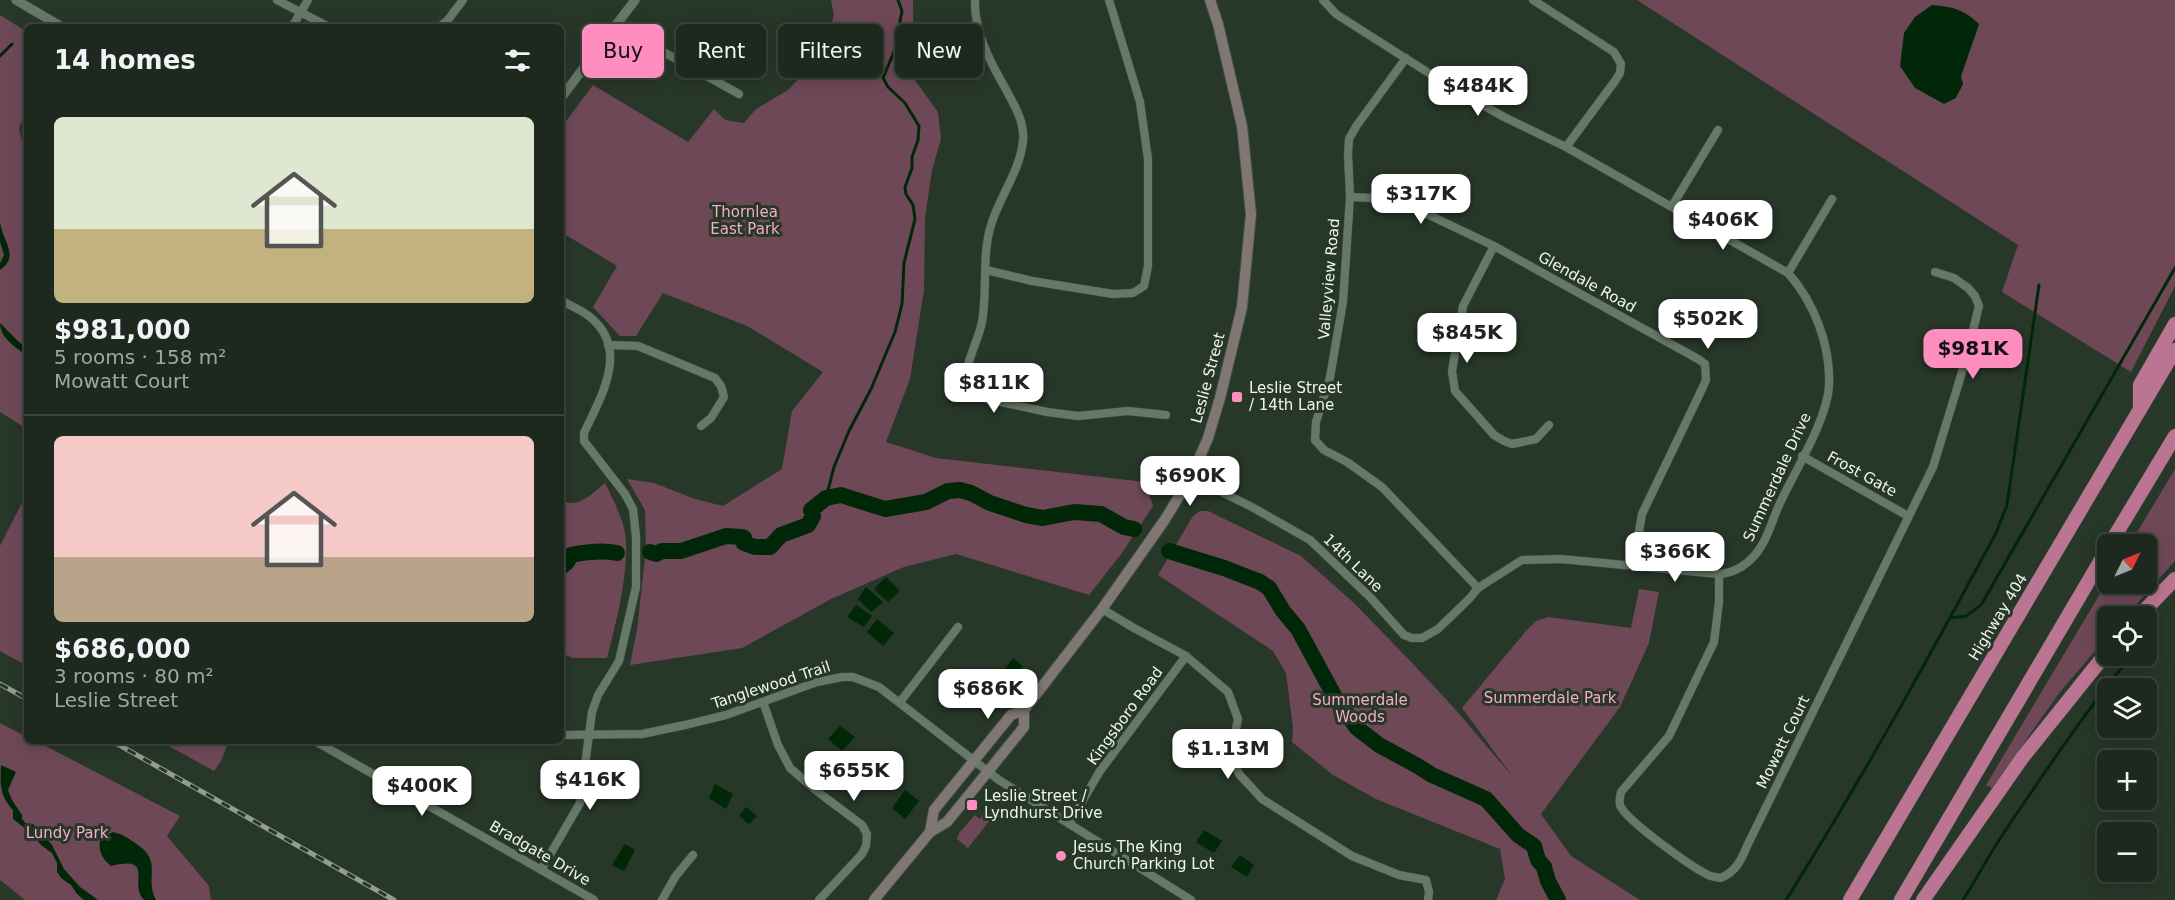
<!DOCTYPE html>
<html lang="en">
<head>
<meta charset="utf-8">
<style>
	:root { --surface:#1d291e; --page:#253127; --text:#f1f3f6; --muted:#a0a6a4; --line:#3b453c; --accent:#fd8ebf }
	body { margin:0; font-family:"DejaVu Sans",sans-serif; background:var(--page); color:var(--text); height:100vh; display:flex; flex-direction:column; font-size:22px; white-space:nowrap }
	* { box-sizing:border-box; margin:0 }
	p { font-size:20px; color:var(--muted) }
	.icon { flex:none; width:33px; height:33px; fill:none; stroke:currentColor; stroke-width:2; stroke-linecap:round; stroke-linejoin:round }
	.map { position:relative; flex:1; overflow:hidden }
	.details { position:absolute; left:24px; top:24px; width:540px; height:720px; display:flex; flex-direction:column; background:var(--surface); border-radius:9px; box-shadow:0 3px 15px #0003,0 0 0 2px var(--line) }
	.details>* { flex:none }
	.top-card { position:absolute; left:582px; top:24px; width:570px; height:54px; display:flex; gap:12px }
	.needle { width:39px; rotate:47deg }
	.tools { position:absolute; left:2097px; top:534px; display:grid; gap:12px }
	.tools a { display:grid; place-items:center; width:60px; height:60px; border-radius:9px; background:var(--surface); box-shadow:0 3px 15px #0003,0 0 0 2px var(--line); font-size:30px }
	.price { position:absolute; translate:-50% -51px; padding:0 14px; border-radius:12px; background:#fff; color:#222; font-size:20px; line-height:39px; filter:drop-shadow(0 2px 3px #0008) }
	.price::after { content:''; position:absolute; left:50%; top:36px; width:18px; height:14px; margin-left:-9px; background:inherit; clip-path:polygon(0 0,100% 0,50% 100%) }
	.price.current { background:var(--accent); color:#111 }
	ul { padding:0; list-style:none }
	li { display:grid; align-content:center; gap:12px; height:318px; padding:0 30px }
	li+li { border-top:2px solid var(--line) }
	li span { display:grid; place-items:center; height:186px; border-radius:9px; color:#555 }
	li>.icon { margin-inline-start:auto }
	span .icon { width:108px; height:108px; fill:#fffc; stroke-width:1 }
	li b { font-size:26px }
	h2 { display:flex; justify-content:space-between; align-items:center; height:72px; padding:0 30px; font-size:26px }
	.chip { padding:0 21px; border-radius:9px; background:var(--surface); box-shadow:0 3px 15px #0003,0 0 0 2px var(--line); font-size:21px; line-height:54px }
	.chip.current { background:var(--accent); color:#111 }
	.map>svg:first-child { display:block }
</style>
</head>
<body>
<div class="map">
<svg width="2175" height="900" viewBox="0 0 2175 900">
	<rect width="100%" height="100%" fill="#273728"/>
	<!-- green -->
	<g fill="#6f4858" fill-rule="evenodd">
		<polygon points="831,0 913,0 914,79 938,112 941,139 932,170 925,218 924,290 910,379 886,442 936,458 1145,482 1153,506 1122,553 1089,595 956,554 904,567 831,599 742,648 630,665 637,630 646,549 645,510 627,479 654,483 695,499 723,506 782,469 792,411 823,372 747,326 663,293 636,336 620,336 593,307 617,266 561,232 561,128 593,85 688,142 714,109 725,120 744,123 756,109 788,90 823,53 834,15"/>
		<path d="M1637 0H2175V286L2131 372 2002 292 2018 245ZM1979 24 1961 76 1900 65Z"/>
		<polygon points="0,15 27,32 27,106 19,129 27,160 27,429 0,412"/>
		<polygon points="2175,469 2175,561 2126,616 2108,616 2107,637 2060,692 1992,788 1986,785 2107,582 2146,584 2146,544 2130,544"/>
		<path d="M605 483C614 502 626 523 626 544 627 580 616 623 607 658H573L561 653V500C577 510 593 493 605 483Z"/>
		<polygon points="27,493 27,666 0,651 0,546"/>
		<polygon points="1200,511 1208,511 1301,556 1355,604 1416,667 1455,709 1513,777 1462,708 1526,631 1536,621 1548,617 1631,628 1639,589 1659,592 1649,643 1620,707 1541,814 1571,856 1640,900 1496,900 1505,879 1500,849 1376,799 1333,775 1292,742 1293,729 1286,673 1273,651 1158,575 1193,516"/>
		<polygon points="0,723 27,737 27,741 36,741 180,816 167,836 209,886 211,900 25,900 0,880"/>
		<polygon points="160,741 229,741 221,761 214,771"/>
		<polygon points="983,814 990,820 968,848 957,839 959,833 975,815 980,819"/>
	</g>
	<!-- water -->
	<g fill="#002707">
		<path d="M1932 5C1954 7 1963 9 1979 24L1961 76 1963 84 1956 98 1944 104 1915 88 1900 66 1904 33 1915 17Z"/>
		<path d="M0 222C3 242 20 256 0 270V263L4 255 0 242Z"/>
		<path d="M0 323 20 343 27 347V355C15 348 0 337 0 323Z"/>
		<polygon points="886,577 900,591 888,602 874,589"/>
		<polygon points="866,587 883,602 871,612 858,599"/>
		<polygon points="856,605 872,616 864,627 847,617"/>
		<polygon points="877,619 894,633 883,646 867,632"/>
		<polygon points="1013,658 1023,666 1009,686 998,678"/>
		<polygon points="840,726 855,737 842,751 828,739"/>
		<path d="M1 765 16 772 8 790 12 800 22 815V819L28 826 33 824 52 845 64 869 80 887 98 900H84L77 894 71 885 61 878 57 872V863L52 853 41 845 30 832 13 819V810C0 796 0 785 1 765Z"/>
		<polygon points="715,784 733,794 726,809 709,798"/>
		<polygon points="905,790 919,801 905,819 892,808"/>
		<polygon points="746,807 757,816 749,824 739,816"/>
		<polygon points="1204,830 1222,841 1214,853 1196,842"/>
		<path d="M113 832C123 834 129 839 138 845 163 863 144 877 156 900H144C128 883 156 855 111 866 102 859 97 849 101 838Z"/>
		<polygon points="625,844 635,850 624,871 612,865"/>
		<polygon points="1240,855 1254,865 1247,877 1231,867"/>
	</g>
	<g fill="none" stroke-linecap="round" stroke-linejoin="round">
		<!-- stream -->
		<g stroke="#002707" stroke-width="3">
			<polyline points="0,56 12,44"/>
			<polyline points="826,498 834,467 849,431 871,389 895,332 902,304 904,263 915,219 913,205 906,194 905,187 912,168 912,157 918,140 919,126 905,103 888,87 883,78 901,35 900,21 902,11 898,0"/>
			<polyline points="1950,618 1966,616 1981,605 2175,268"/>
			<path d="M1786 900C1861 781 1929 657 1996 533L2007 505 2039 285"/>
			<path d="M1963 900C1977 878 1989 855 2003 834 2044 773 2085 712 2131 656"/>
		</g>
		<!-- river -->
		<g stroke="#002707" stroke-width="16">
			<polyline points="1169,551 1224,568 1260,582 1269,588 1283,611 1298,629 1336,699 1357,728 1379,745 1416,765 1432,775 1486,799 1518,835 1534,846 1538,860 1544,867 1548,881 1558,900"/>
			<polyline points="650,552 656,554 662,551 681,551 726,536 742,537 744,538 744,543 755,547 770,547 781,535 808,525 813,516 811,510 826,498 841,495 885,509 926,502 948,491 960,490 971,493 990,503 1026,515 1043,518 1074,512 1101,514 1124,527 1134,529"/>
			<path d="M561 567 567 562 571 555C586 552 602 550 617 553"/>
		</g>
		<defs>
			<g id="minor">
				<polyline points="277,0 329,27"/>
				<path d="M975 0C974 30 989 60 1004 86 1013 103 1025 121 1023 141 1020 170 1001 195 992 222 981 254 988 288 982 322 978 342 965 362 966 383L978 397 1047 412 1078 416 1128 411 1166 415"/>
				<polyline points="1533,0 1614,52 1621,64 1620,73 1615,81 1566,147"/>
				<polyline points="615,25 739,94"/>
				<polyline points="292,27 308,0"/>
				<polyline points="439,27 447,21 463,0"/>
				<polyline points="1406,58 1357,125 1349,139 1348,154 1350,197 1343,302 1330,377 1316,422 1315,440 1324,450 1347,462 1382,487 1478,588"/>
				<polyline points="1350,197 1395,199 1408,205 1494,246 1698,359 1705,364 1706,380 1702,389 1642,514 1633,567"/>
				<polyline points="1672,206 1718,130"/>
				<polyline points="1494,246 1463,306 1452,371 1455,391 1494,435 1504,441 1512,444 1536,439 1549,425"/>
				<polyline points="986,270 1032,281 1113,294 1133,293 1144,286 1148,266 1148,159 1140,102 1109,0"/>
				<polyline points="1788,273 1832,199"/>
				<polyline points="608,345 638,346 715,378 721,386 724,397 711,418 701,426"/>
				<polyline points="1802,456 1908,516"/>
				<path d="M1191 477 1252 507 1310 540 1370 597 1404 635 1412 638H1422L1438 629 1470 598 1478 588 1522 560 1561 559 1719 574C1733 573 1744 567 1754 556 1767 542 1772 520 1780 503 1795 471 1827 420 1829 386 1831 346 1814 302 1788 273L1566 147 1504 117 1446 84 1336 14 1323 0"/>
				<path d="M1719 574V602L1714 642 1669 736 1621 792C1620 796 1619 801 1620 805 1625 820 1692 867 1708 875 1712 877 1716 877 1721 878 1736 871 1741 861 1747 846L1933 467 1966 359 1979 306 1975 296 1968 288 1954 278 1935 272"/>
				<polyline points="1102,609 1134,628 1186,656 1228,692 1238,719 1231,754 1239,774 1262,799 1352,856 1399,875 1426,880 1429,892 1428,900"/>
				<polyline points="763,702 778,745 790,768 818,792 862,825 867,834 866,846 862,854 819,900"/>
				<polyline points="900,702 958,627"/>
				<polyline points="561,735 642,734 685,725 726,715 817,682 842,677 853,677 879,687 999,780 1191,900"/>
				<polyline points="315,741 594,900"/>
				<polyline points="1069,824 1100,771 1186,656"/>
				<path d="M541 870 580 803 592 712 598 695 619 661 636 587V537L633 509 625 494 584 441V433C601 397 630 349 590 317 582 310 570 306 561 300"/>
				<polyline points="662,900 675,877 693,855"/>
			</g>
			<g id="tertiary">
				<polyline points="16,0 62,27"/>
				<polyline points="561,98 635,0"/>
			</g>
			<g id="secondary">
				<polyline points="930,832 934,810 1011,715 1024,710 1102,609 1164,521 1191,477 1208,438 1220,398 1242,307 1251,214 1242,126 1218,24 1210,0"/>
				<polyline points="874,900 930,832 947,822 1024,727 1024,710"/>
			</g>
			<g id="motorway">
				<polyline points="2140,408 2140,385 2175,324"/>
				<polyline points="2110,544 2175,436"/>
				<polyline points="2139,616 2175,579"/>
				<polyline points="1850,900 2175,350"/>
				<polyline points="1901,900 2108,548"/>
				<polyline points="1923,900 2022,758 2108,651"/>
			</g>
		</defs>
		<!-- minor casing -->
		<use href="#minor" stroke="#445246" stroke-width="9"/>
		<!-- tertiary casing -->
		<use href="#tertiary" stroke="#445246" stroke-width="10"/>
		<!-- secondary casing -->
		<use href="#secondary" stroke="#445246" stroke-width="12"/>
		<!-- motorway casing -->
		<use href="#motorway" stroke="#445246" stroke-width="15"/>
		<!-- minor -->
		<use href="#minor" stroke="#667867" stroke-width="8"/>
		<!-- tertiary -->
		<use href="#tertiary" stroke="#667867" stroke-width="9"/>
		<!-- secondary -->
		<use href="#secondary" stroke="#807774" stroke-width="10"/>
		<!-- motorway -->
		<use href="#motorway" stroke="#bb7592" stroke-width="14"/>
		<defs>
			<g id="rail">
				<polyline points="0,684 27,699"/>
				<polyline points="112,741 394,900"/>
			</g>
		</defs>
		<!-- rail casing -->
		<use href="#rail" stroke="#919e91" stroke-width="5"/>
		<!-- rail -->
		<use href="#rail" stroke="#273728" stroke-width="3" stroke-dasharray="9" stroke-linecap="butt"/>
	</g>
	<!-- markers -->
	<g fill="#fd8ebf" stroke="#273728" stroke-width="2">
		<rect x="1231" y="391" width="12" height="12" rx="3"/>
		<rect x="966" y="799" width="12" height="12" rx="3"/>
		<circle cx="1061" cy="856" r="6"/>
	</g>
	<g text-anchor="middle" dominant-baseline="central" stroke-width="6" stroke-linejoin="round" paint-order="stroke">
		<!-- park labels -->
		<g font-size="15" fill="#f7aac9" stroke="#273728">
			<text x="745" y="212">Thornlea<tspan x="745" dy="17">East Park</tspan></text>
			<text x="1550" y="698">Summerdale Park</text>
			<text x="1360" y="700">Summerdale<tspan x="1360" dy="17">Woods</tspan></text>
			<text x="67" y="833">Lundy Park</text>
		</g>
		<!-- street labels -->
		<g font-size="15" fill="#edf7ed" stroke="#273728">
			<text transform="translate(1329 279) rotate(-85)">Valleyview Road</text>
			<text transform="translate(1587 282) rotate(29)">Glendale Road</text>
			<text transform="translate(1208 378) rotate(-75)">Leslie Street</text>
			<text transform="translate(1862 474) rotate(29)">Frost Gate</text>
			<text transform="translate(1777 477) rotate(-65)">Summerdale Drive</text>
			<text transform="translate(1353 563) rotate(44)">14th Lane</text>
			<text transform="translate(1998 617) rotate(-59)">Highway 404</text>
			<text transform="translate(771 685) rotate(-18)">Tanglewood Trail</text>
			<text transform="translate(1125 716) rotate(-54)">Kingsboro Road</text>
			<text transform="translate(1783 742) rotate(-64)">Mowatt Court</text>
			<text transform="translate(540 853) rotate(30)">Bradgate Drive</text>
		</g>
		<!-- poi labels -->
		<g font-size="15" fill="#edf7ed" stroke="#273728" text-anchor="start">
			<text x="1249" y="388">Leslie Street<tspan x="1249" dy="17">/ 14th Lane</tspan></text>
			<text x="984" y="796">Leslie Street /<tspan x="984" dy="17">Lyndhurst Drive</tspan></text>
			<text x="1073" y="847">Jesus The King<tspan x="1073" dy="17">Church Parking Lot</tspan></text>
		</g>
	</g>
</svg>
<div class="tools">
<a><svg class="needle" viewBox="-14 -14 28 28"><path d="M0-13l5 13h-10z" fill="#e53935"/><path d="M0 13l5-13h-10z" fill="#a0a6a4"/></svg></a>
<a><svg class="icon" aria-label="locate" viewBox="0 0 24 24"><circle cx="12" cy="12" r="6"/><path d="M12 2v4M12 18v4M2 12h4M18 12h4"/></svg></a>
<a><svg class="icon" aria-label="layers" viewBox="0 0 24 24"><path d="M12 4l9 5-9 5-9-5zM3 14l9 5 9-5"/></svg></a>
<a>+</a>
<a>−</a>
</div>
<b class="price" style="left:1478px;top:117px">$484K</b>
<b class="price" style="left:1421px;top:225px">$317K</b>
<b class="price" style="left:1723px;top:251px">$406K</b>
<b class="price" style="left:1708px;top:350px">$502K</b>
<b class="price" style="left:1467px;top:364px">$845K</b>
<b class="price current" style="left:1973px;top:380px">$981K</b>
<b class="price" style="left:994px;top:414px">$811K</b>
<b class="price" style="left:1190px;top:507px">$690K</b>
<b class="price" style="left:1675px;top:583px">$366K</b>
<b class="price" style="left:988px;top:720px">$686K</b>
<b class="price" style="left:1228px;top:780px">$1.13M</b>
<b class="price" style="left:854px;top:802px">$655K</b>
<b class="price" style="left:590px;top:811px">$416K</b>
<b class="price" style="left:422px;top:817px">$400K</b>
<div class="top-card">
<a class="chip current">Buy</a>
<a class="chip">Rent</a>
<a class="chip">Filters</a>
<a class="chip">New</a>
</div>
<section class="details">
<h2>14 homes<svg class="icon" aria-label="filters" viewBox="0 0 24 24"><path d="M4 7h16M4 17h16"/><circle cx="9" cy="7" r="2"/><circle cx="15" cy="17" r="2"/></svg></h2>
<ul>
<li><span style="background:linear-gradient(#dfe7d0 60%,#c2b280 0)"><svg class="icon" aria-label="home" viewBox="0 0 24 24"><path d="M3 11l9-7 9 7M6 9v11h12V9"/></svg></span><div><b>$981,000</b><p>5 rooms · 158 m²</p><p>Mowatt Court</p></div></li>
<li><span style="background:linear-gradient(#f6c9c9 65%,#b9a48a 0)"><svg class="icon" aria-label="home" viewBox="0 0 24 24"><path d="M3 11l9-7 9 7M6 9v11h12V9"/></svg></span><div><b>$686,000</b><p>3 rooms · 80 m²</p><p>Leslie Street</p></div></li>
</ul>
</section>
</div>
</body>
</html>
